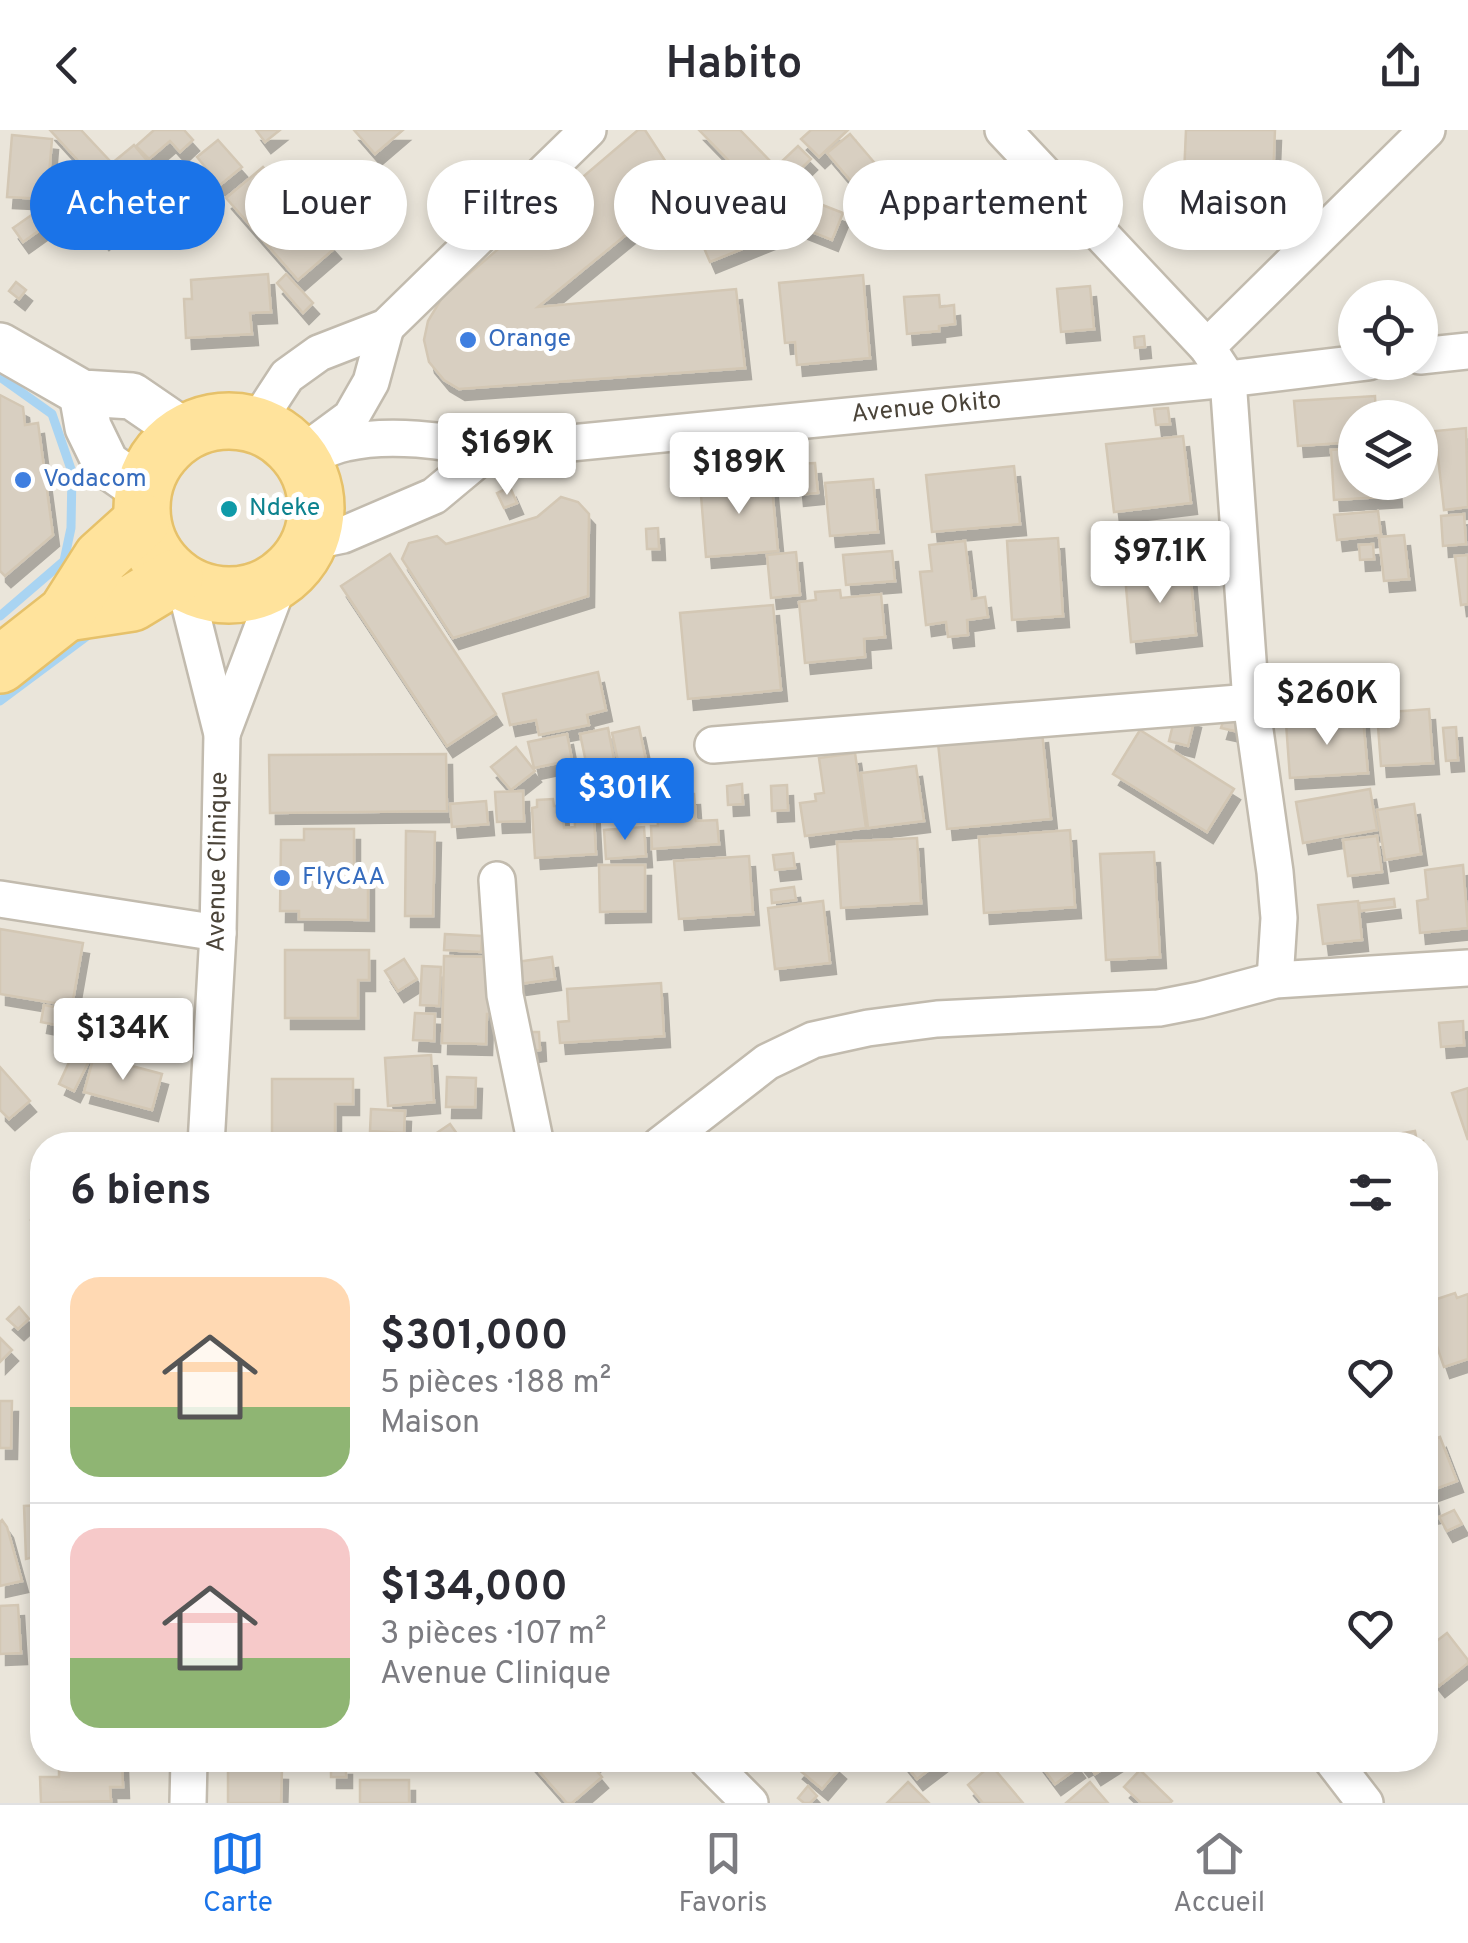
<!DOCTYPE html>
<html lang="fr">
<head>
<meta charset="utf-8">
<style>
	:root { --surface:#fff; --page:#f2f2f3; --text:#2b2b33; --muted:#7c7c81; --line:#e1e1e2; --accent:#1a73e8 }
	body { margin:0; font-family:Overpass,sans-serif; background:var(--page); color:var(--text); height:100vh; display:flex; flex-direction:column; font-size:38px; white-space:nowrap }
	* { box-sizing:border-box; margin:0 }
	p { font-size:32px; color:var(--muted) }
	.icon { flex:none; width:55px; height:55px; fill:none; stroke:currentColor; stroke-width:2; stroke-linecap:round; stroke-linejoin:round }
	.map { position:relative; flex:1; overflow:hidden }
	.drawer { position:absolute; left:30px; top:1002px; width:1408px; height:640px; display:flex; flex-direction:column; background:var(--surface); border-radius:40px; box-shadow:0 5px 15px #0003 }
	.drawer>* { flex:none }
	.top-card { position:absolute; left:30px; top:30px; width:1410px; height:90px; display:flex; gap:20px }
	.controls { position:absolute; left:1338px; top:150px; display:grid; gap:20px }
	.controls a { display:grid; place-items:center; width:100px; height:100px; border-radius:50%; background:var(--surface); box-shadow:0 5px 15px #0003; font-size:50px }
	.price { position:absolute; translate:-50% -85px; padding:0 22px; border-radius:10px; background:#fff; color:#222; font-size:32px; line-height:65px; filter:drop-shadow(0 2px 5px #0008) }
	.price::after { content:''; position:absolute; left:50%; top:60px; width:30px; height:22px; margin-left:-15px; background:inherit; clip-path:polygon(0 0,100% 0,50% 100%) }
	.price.on { background:var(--accent); color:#fff }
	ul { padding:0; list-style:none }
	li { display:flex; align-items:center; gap:30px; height:250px; padding:0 40px }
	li+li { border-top:2px solid var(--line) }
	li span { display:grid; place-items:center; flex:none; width:280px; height:200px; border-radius:30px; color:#555 }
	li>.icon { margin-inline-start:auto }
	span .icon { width:120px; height:120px; fill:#fffc; stroke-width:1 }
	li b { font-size:42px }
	h2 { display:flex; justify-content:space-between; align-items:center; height:120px; padding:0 40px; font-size:42px }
	.chip { padding:0 35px; border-radius:45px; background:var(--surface); box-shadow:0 5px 15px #0003; font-size:35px; line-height:90px }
	.chip.on { background:var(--accent); color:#fff }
	header { display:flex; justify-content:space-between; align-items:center; height:130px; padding:0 40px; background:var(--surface); font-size:45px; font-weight:600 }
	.tabs { display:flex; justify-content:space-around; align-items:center; height:140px; border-top:2px solid var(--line); background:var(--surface); font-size:28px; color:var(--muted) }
	.tabs a { display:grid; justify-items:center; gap:5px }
	.tabs .on { color:var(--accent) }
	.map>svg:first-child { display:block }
</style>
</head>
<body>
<header><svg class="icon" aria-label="back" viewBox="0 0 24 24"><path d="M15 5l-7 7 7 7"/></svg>Habito<svg class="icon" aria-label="share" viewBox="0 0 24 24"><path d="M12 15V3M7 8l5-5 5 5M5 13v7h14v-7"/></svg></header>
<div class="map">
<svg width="1468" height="1673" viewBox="0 0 1468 1673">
	<defs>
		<filter id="shadow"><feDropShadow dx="6" dy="11" stdDeviation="0" flood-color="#0004"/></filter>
	</defs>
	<rect width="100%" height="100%" fill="#f6f3ec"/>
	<!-- residential -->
	<path fill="#eae5da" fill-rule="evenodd" d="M0 0H1468V1673H0ZM1355 168H1420V232H1355ZM1355 288H1420V352H1355ZM42 1015H1425V1630H42Z"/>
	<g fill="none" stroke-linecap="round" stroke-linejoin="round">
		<!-- stream -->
		<g stroke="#a9d4f2" stroke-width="9">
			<polyline points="0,247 52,284 72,342 71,398 64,431 0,486"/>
			<polyline points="0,571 94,501"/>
		</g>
	</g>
	<!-- building -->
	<g fill="#d8cfc1" stroke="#d3c7b4" stroke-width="2.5" filter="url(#shadow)">
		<polygon points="50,0 81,0 109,30 92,46"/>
		<polygon points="154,0 184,0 193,10 180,22 170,11 149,29 136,16"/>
		<polygon points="256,0 280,0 265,12"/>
		<polygon points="354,0 403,0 375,24"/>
		<polygon points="638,0 645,0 683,58 538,177 736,159 745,238 459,259 444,250 429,232 424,210 428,191 443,166"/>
		<polygon points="699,0 740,0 776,37 798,16 811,29 768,71"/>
		<polygon points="811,0 848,0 819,27 801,9"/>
		<polygon points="1186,0 1275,0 1273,49 1184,45"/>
		<polygon points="850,4 879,38 856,57 827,23"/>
		<polygon points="12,5 52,9 47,69 7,67"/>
		<polygon points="218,10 242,37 220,55 197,27"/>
		<polygon points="134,15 149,33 126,52 111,34"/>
		<polygon points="263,37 335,118 298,150 226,68"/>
		<polygon points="83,49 93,62 23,112 13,98"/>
		<polygon points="106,54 132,84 103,109 77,78"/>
		<polygon points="756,64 774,106 710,132 692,90"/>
		<polygon points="797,65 843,83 832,110 787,92"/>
		<polygon points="268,144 271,182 250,183 252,204 186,208 184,169 192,169 191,150"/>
		<polygon points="286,144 313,173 303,183 277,153"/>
		<polygon points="863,145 870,228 797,235 795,212 785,213 779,153"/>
		<polygon points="16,152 26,160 19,169 9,161"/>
		<polygon points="1090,156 1094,199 1061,202 1057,159"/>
		<polygon points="939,165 940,177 954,175 955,194 939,196 939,201 907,204 904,167"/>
		<polygon points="1144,206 1145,217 1135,218 1134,207"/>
		<polygon points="0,265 23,277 25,295 38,293 53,405 5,446 0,441"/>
		<polygon points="1375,266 1376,288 1355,288 1355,312 1298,316 1294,271"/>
		<polygon points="1168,278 1170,294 1156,295 1154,279"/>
		<polygon points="1466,298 1468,377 1444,380 1435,301"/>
		<polygon points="1183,306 1191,373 1114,382 1106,314"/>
		<polygon points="1355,318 1355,352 1395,352 1396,366 1334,370 1331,320"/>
		<polygon points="815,333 818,363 798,365 795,334"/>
		<polygon points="1014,336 1020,394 932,402 926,345"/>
		<polygon points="771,347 778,421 706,427 700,353"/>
		<polygon points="873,349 878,402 830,406 825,353"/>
		<polygon points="510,357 517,373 504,378 497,363"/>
		<polygon points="561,367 578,372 589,384 588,466 453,508 402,429 409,413 437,406 446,414 537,387"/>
		<polygon points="1378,381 1381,405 1337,410 1334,385"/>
		<polygon points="1464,384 1466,414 1443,416 1441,386"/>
		<polygon points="658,398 659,419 647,419 646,399"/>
		<polygon points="1404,405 1409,449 1384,451 1379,407"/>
		<polygon points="1058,408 1063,486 1012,490 1007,411"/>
		<polygon points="965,411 972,469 985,467 988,487 967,490 968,505 948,507 946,492 926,495 920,442 932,441 929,415"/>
		<polygon points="1373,414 1374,429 1360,430 1359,415"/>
		<polygon points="892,421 895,451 846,455 843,425"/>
		<polygon points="796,422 800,465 771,468 767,425"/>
		<polygon points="390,424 496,584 447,616 341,456"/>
		<polygon points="1468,425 1468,474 1461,475 1455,426"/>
		<polygon points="1190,440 1196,505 1131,512 1125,446"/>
		<polygon points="840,460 841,468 881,464 885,507 864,509 865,527 805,533 799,472 816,470 815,462"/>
		<polygon points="773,475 781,560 688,569 680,483"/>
		<polygon points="598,542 606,580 587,585 589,595 539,605 536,590 510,595 503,564"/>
		<polygon points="1429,579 1433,633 1381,636 1377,583"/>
		<polygon points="1176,582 1195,587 1188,616 1169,611"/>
		<polygon points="1226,582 1239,585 1235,601 1221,598"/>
		<polygon points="1363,588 1368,643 1290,648 1286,593"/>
		<polygon points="639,597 647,635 620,640 612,603"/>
		<polygon points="1456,597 1458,630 1446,631 1443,598"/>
		<polygon points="608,598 617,645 590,651 580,604"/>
		<polygon points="1140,600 1234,659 1207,702 1113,644"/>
		<polygon points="1042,602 1051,689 947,699 938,613"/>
		<polygon points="567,604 572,630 534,638 528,612"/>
		<polygon points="516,617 535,641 511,660 491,637"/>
		<polygon points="855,623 866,698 805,706 800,673 816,671 815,664 824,663 819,628"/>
		<polygon points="446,624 447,681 270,683 269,625"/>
		<polygon points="916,636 924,691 868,698 861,643"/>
		<polygon points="742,654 743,674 728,675 727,656"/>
		<polygon points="787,655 788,680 772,681 771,656"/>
		<polygon points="1370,659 1377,700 1303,713 1296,672"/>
		<polygon points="523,661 524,691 497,692 495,662"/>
		<polygon points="694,664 696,691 717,690 719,714 652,719 651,696 658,696 656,666"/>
		<polygon points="553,669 554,676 562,676 564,698 575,697 574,670 593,669 596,724 535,728 532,678 537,677 537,670"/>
		<polygon points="486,671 488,694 452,697 450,674"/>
		<polygon points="1414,674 1421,724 1385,730 1377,680"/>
		<polygon points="644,697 646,726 606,729 604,700"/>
		<polygon points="304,699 354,699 354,743 368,743 368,790 299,789 299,781 280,781 281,710 304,710"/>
		<polygon points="1070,700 1075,777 984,783 979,707"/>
		<polygon points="406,701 435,702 433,786 405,786"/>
		<polygon points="1377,706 1382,742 1348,746 1343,710"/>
		<polygon points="917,708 921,773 841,778 837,712"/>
		<polygon points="1154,722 1160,827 1106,830 1100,724"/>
		<polygon points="793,723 795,738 775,740 773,725"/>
		<polygon points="749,726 753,784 679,789 674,731"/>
		<polygon points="599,735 645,735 645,781 600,782"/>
		<polygon points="1463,735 1468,798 1420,803 1417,771 1428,769 1425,740"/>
		<polygon points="794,757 796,770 772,773 771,760"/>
		<polygon points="1394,769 1395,777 1360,781 1359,773"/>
		<polygon points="823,771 830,833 775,839 768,778"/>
		<polygon points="1358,771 1362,810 1323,814 1318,775"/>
		<polygon points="0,799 83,813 72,876 0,864"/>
		<polygon points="445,804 482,806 481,822 444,820"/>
		<polygon points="285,820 369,820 369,850 358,850 358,888 285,888"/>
		<polygon points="444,826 488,827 491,884 487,884 486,914 442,913"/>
		<polygon points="552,827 555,849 519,854 516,832"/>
		<polygon points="404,829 417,849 398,861 385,841"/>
		<polygon points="422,836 441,837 439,876 420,875"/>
		<polygon points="661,853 664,906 560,913 558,892 569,891 567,859"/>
		<polygon points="44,875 80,882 77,899 41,892"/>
		<polygon points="415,883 435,884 434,911 413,910"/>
		<polygon points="119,888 134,890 133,907 117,906"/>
		<polygon points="1463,891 1464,915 1441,917 1439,893"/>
		<polygon points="529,902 539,902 540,920 531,921"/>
		<polygon points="76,917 92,925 74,961 59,954"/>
		<polygon points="431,925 434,972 388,976 385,928"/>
		<polygon points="94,926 162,944 152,980 84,962"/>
		<polygon points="0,937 30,971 9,989 0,980"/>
		<polygon points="447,947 476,948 475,977 446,977"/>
		<polygon points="272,949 353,949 353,974 335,974 335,1007 272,1006"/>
		<polygon points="1468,958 1468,1010 1452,963"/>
		<polygon points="371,979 405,981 404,1003 370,1001"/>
		<polygon points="450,994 465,1015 419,1015"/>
		<polygon points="1415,1001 1417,1012 1423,1011 1423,1015 1403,1015 1406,1014 1403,1003"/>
		<polygon points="406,1005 412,1015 392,1015 392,1014"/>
		<polygon points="880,1010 881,1015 820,1015"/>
		<polygon points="42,1080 42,1102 31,1090"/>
		<polygon points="1455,1163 1457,1168 1468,1164 1468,1229 1444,1237 1425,1181 1425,1173"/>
		<polygon points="19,1177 29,1189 18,1199 7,1189"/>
		<polygon points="0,1208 12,1220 0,1232"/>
		<polygon points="0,1271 12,1271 11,1318 0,1318"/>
		<polygon points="1440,1307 1457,1351 1427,1362 1425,1357 1425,1313"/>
		<polygon points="1432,1365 1435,1382 1425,1384 1425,1366"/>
		<polygon points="42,1375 42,1425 26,1429 24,1376"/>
		<polygon points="1454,1380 1462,1394 1447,1401 1439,1387"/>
		<polygon points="2,1390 7,1397 22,1451 0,1456 0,1392"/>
		<polygon points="18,1475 21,1523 0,1524 0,1476"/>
		<polygon points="1447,1503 1468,1530 1468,1533 1439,1556 1425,1539 1425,1520"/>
		<polygon points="59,1630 122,1630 123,1657 110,1657 111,1671 41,1673 40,1647 59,1647"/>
		<polygon points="529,1630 595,1630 591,1634 602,1647 572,1673 567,1673"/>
		<polygon points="804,1630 831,1630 840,1638 822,1659 797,1638"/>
		<polygon points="902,1630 942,1630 917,1649"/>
		<polygon points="1037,1630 1074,1630 1079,1637 1055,1654"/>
		<polygon points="1078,1630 1117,1630 1095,1644 1088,1633 1083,1636"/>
		<rect x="331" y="1634" width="15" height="13"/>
		<polygon points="991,1635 1023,1673 983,1673 968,1655"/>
		<polygon points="228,1638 282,1639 281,1673 228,1673"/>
		<polygon points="1140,1640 1172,1671 1170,1673 1141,1673 1124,1657"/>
		<rect x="360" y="1650" width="49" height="23"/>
		<polygon points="908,1652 929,1673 887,1673"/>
		<polygon points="1090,1652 1108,1673 1066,1673"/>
		<polygon points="808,1656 817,1666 810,1673 804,1673 798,1668"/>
	</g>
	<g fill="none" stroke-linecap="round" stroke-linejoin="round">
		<defs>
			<g id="minor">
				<polyline points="1003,0 1207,217 1228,249 1251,572 1275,742 1279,788 1275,850"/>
				<polyline points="1207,217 1427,0"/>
				<polyline points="1420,226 1468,221"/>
				<polyline points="255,295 287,246 319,223 386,197 588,0"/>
				<polyline points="313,315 351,287 371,252 386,197"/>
				<path id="s1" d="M301 330C316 324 331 316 346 313 389 303 446 310 488 321L1228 249 1368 232"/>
				<polyline points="309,412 343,405 434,366 488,321"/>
				<polyline points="184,453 222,604 218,803 206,1015"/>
				<polyline points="222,604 281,448"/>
				<polyline points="713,615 1251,572"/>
				<polyline points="497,750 505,865 536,1015"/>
				<polyline points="0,769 218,803"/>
				<polyline points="660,1015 767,932 813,910 868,898 937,889 1159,878 1200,870 1275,850 1468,838"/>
				<polyline points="707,1630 750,1673"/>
				<polyline points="1332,1630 1365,1673"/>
				<polyline points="188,1673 189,1630"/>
			</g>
			<g id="tertiary">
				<polyline points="0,216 82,263 132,266 186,303"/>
				<polyline points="82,263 88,297 106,334 143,360"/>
			</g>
			<g id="primary">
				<circle cx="229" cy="378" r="87"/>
				<polyline points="66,483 132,473 175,447"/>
				<polyline points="0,535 66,483 101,428 142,391"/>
			</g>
		</defs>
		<!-- minor casing -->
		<use href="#minor" stroke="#c2bbae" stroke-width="40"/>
		<!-- tertiary casing -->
		<use href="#tertiary" stroke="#c2bbae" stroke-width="50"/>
		<!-- primary casing -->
		<use href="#primary" stroke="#e6c16a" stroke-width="60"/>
		<!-- minor -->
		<use href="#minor" stroke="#fff" stroke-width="35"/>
		<!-- tertiary -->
		<use href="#tertiary" stroke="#fff" stroke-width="45"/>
		<!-- primary -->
		<use href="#primary" stroke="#ffe39c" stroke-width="55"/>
	</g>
	<!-- markers -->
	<g fill="#3f7fe0" stroke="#fff" stroke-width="4">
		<circle cx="468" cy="210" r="10"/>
		<circle cx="23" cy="350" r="10"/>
		<circle cx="282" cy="748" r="10"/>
	</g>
	<circle fill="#0f9aa8" stroke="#fff" stroke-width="4" cx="229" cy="379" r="10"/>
	<g text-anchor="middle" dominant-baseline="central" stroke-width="10" stroke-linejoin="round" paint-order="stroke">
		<!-- shop labels -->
		<g font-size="25" fill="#366cbe" stroke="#fff" text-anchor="start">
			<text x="488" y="210">Orange</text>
			<text x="43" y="350">Vodacom</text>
			<text x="302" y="748">FlyCAA</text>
		</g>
		<!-- street labels -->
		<g font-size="25" fill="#4b4439" stroke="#fff">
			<text stroke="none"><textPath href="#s1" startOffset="632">Avenue Okito</textPath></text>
			<text transform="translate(219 732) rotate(-89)">Avenue Clinique</text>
		</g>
		<!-- culture labels -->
		<g font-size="25" fill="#0d838f" stroke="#fff" text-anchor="start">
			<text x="249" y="379">Ndeke</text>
		</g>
	</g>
</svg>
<div class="controls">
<a><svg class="icon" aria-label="locate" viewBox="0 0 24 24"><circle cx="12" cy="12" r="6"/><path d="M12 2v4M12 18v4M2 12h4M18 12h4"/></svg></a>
<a><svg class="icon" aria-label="layers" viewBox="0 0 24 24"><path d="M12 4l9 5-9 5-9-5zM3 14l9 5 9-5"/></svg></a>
</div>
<b class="price" style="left:507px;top:368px">$169K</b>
<b class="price" style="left:739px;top:387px">$189K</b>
<b class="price" style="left:1160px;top:476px">$97.1K</b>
<b class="price" style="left:1327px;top:618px">$260K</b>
<b class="price on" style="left:625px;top:713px">$301K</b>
<b class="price" style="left:123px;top:953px">$134K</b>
<div class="top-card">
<a class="chip on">Acheter</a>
<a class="chip">Louer</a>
<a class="chip">Filtres</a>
<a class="chip">Nouveau</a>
<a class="chip">Appartement</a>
<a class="chip">Maison</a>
</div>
<section class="drawer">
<h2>6 biens<svg class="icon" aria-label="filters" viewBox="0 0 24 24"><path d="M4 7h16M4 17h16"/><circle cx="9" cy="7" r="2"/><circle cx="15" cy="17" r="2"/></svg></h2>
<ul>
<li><span style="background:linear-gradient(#ffd9b3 65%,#8fb573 0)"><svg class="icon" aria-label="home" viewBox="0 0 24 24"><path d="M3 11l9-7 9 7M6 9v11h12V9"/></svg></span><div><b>$301,000</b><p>5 pièces · 188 m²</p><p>Maison</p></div><svg class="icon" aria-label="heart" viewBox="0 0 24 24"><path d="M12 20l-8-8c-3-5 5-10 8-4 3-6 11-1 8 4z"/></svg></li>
<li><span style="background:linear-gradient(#f6c9c9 65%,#8fb573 0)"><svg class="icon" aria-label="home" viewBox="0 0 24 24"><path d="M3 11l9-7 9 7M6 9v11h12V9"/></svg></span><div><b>$134,000</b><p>3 pièces · 107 m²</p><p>Avenue Clinique</p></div><svg class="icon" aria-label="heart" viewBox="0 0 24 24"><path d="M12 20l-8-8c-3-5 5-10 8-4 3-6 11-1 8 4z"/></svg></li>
</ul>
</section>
</div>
<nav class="tabs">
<a class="on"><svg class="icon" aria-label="map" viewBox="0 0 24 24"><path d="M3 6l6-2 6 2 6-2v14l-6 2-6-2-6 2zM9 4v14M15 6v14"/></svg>Carte</a>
<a><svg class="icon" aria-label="saved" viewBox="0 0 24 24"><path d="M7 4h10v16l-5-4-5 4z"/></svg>Favoris</a>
<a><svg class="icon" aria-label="home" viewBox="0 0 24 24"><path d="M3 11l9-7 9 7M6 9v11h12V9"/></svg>Accueil</a>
</nav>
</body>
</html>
